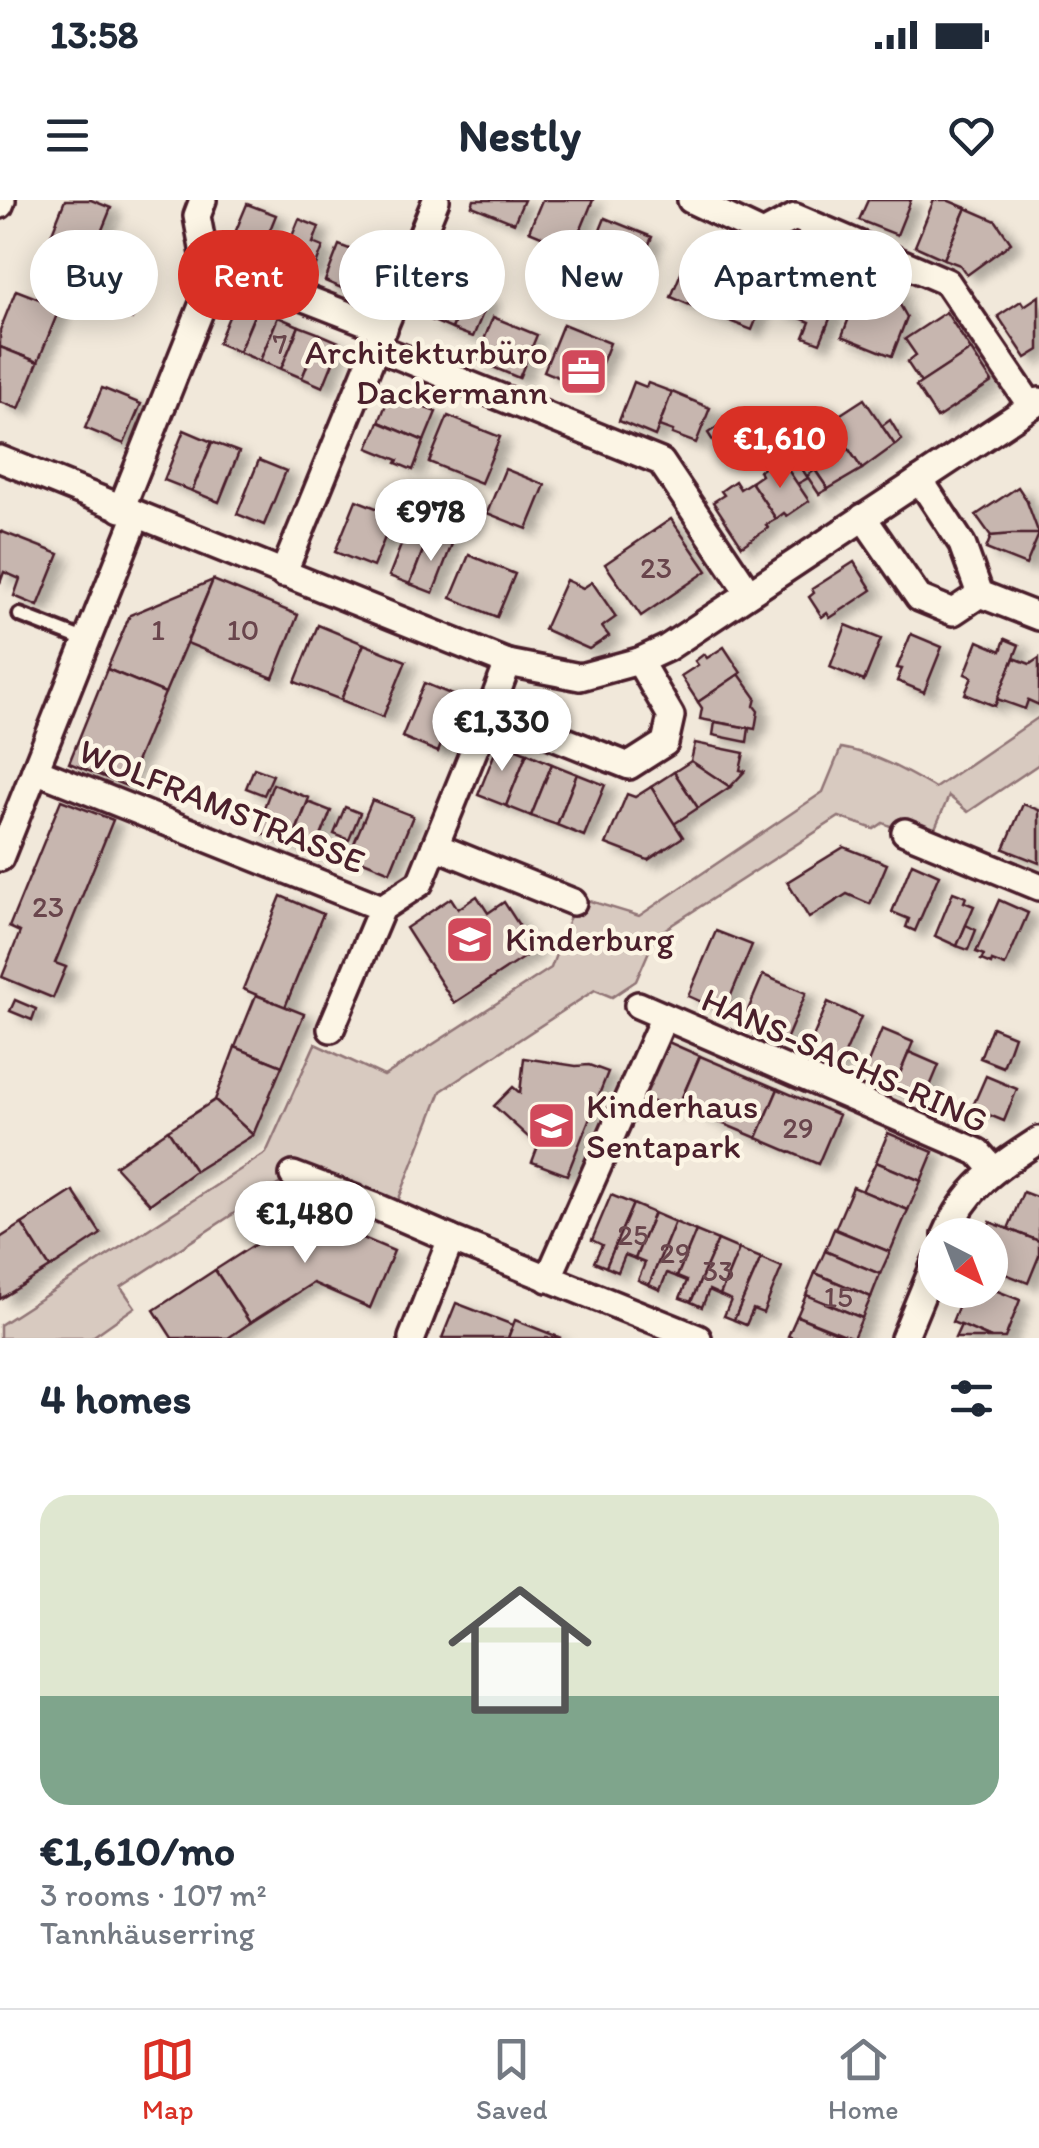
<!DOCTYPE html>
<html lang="en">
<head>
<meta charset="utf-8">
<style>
	:root { --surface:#fff; --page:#f6f6f7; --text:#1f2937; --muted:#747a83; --line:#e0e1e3; --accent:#d93025 }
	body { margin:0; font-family:Itim,sans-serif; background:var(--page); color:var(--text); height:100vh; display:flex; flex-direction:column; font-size:38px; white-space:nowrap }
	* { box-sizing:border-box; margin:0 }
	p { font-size:32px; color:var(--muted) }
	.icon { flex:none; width:55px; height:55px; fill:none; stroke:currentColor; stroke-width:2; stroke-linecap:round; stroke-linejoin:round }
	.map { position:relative; height:1138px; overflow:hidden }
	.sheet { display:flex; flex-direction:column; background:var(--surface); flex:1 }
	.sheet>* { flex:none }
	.banner { position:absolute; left:30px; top:30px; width:980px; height:90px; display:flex; gap:20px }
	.needle { width:65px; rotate:138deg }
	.buttons { position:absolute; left:918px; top:1018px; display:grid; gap:20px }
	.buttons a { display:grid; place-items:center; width:90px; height:90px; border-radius:50%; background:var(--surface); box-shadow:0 5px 25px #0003; font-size:50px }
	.price { position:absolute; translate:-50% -85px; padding:0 22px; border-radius:35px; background:#fff; color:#222; font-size:32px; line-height:65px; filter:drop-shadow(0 2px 5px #0008) }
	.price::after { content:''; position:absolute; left:50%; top:60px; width:30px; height:22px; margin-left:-15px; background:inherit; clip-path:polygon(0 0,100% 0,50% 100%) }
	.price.active { background:var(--accent); color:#fff }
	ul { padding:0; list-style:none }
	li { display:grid; align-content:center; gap:20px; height:530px; padding:0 40px }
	li span { display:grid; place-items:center; height:310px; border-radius:30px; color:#555 }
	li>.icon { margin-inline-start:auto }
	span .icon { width:180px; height:180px; fill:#fffc; stroke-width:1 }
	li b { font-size:42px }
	h2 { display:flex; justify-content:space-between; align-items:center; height:120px; padding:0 40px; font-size:42px }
	.pill { padding:0 35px; border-radius:45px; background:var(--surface); box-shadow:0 5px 25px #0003; font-size:35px; line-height:90px }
	.pill.active { background:var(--accent); color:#fff }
	.status { display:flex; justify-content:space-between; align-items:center; height:70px; padding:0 50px; background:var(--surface); direction:ltr }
	.status svg { height:28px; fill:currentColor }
	header { display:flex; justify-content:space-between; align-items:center; height:130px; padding:0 40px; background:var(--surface); font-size:45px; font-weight:700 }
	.menu { display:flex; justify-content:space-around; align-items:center; height:140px; border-top:2px solid var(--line); background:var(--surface); font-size:28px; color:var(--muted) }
	.menu a { display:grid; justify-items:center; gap:5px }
	.menu .active { color:var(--accent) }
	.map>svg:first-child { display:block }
</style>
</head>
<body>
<div class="status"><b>13:58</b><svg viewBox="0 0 49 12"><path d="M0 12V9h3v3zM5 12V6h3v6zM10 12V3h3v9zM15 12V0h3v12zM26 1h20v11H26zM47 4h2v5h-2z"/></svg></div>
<header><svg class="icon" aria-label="menu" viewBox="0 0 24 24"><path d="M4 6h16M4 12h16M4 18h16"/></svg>Nestly<svg class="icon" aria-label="heart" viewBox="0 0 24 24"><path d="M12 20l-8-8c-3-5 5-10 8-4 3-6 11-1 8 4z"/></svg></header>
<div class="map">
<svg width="1039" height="1138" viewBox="0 0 1039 1138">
	<defs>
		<filter id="shadow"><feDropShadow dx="10" dy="6" stdDeviation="5" flood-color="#0004"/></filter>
	</defs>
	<rect width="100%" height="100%" fill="#f1e8da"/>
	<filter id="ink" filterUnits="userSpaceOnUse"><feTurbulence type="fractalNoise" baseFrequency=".01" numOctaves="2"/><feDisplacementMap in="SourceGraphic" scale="20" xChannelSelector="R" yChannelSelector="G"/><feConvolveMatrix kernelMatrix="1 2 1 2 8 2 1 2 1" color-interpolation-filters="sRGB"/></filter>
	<g filter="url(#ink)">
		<!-- green -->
		<g fill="#d8cac0" stroke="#917476" stroke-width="2.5">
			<polygon points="101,72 144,91 149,98 145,106 137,109 132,120 96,105 72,117 84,90 96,83"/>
			<path d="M1039 517V564L968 612 949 596 929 642 883 623 874 629 839 617 656 735 636 781 612 797 595 790 441 891 393 1014 293 975 121 1087 135 1107 91 1138H0V1125L266 953 315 844 384 876 551 768 577 697 639 716 823 592 841 548C876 554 905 571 935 588Z"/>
		</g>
		<!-- building -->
		<g fill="#c7b6af" stroke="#4a1f2b" stroke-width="2.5" filter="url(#shadow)">
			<polygon points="65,0 91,0 111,8 86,69 44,52"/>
			<polygon points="474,0 524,0 514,23 472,6"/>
			<polygon points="542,0 593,0 573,49 529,31"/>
			<polygon points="868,0 911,0 897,35 859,20"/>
			<polygon points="934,0 947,0 966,8 944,59 915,46"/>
			<polygon points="247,4 276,15 261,52 232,40"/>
			<polygon points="966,8 996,21 1011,43 967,75 960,65 944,59"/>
			<polygon points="605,18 652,37 631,89 584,70"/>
			<polygon points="299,19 319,27 313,43 323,47 313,73 282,61"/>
			<polygon points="339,45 357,52 360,47 375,53 358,95 325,81"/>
			<polygon points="691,48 729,63 709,113 671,97"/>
			<polygon points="798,50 850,70 820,143 804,137 810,122 774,107"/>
			<polygon points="729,63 772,80 752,130 709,113"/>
			<polygon points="865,76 899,90 896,98 907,117 892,156 842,136"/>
			<polygon points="447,81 467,90 452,129 431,120"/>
			<polygon points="16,90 60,107 38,162 0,147 0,130"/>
			<polygon points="467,90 489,99 473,137 452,129"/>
			<polygon points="1039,96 1039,150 1026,158 998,116 1021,101 1024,106"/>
			<polygon points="236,100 257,108 239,152 218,143"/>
			<polygon points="257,109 278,117 260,161 239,152"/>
			<polygon points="946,112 971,150 921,183 907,162 916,155 905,139"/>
			<polygon points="278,117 299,126 281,169 260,161"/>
			<polygon points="493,117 537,135 519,178 476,160"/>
			<polygon points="563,124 610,143 591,191 544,171"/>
			<polygon points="299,126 320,134 302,178 281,169"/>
			<polygon points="320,134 341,143 323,187 302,178"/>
			<polygon points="0,147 38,162 19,209 0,202"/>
			<polygon points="971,150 992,182 937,218 916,186"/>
			<polygon points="634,182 646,187 648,183 672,192 655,236 619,221"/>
			<polygon points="102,188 141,204 124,244 85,228"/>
			<polygon points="672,192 710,208 696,243 672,234 673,231 659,226"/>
			<polygon points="390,194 436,212 424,241 379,222"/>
			<polygon points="864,199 895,245 862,269 830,221"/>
			<polygon points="448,216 500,237 481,283 429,262"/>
			<polygon points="733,216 740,227 715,244 708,233"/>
			<polygon points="890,220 902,240 895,245 882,226"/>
			<polygon points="830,221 862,269 828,289 797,243"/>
			<polygon points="379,222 424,241 413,270 396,263 398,260 368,248"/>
			<polygon points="184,230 212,242 192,291 164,280"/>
			<polygon points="212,242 239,252 219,302 192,291"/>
			<polygon points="792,254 808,278 797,284 782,261"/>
			<polygon points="259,260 286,271 264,325 237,314"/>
			<polygon points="769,264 774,271 784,264 809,301 787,316 784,313 776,319 751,282 761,275 759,271"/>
			<polygon points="505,269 545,285 527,329 487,313"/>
			<polygon points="815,270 828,289 819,294 807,276"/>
			<polygon points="735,281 740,289 751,282 776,319 766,325 768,328 742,346 713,302 724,295 721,291"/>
			<polygon points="1018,287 1026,299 1039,334 991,336 976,315"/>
			<polygon points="356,300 394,315 373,367 335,352"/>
			<polygon points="671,319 707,371 641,416 605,364"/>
			<polygon points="408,327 429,335 410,384 389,376"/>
			<polygon points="0,331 59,354 38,406 14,396 20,379 4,372 0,383"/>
			<polygon points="1012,334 1039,334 1026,365 986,349 991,336"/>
			<polygon points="429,335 452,344 433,393 410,384"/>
			<polygon points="469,355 515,374 497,417 451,398"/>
			<polygon points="854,362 872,390 830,418 827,413 822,417 809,397 814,393 812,389"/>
			<polygon points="213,380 165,493 107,469 130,415"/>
			<polygon points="213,380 298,415 273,478 187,443"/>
			<polygon points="566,380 583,388 592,382 616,417 602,427 609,436 589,449 544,429"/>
			<polygon points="318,425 364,444 341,500 295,482"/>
			<polygon points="846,425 881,439 864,481 830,467"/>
			<polygon points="911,434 942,447 924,492 897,481 902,469 897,468"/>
			<polygon points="1005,439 1019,445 995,506 965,494 972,477 965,474 978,441 1001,451"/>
			<polygon points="364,444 406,461 383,517 341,500"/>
			<polygon points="724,447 741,473 698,502 681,476 698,465 695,461 704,454 707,458"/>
			<polygon points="1014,458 1030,464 1039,458 1039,505 1028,500 1025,509 997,499"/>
			<polygon points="107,469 165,493 126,586 69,563"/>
			<polygon points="739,474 756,498 754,506 758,511 755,529 700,519 702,508 698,502"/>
			<polygon points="424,483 460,498 438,552 402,537"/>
			<polygon points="715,522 749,528 747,542 713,535"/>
			<polygon points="499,542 527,553 506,606 478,595"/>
			<polygon points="695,543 744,553 740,570 745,571 730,587 691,561"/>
			<polygon points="527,553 552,564 531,616 506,606"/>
			<polygon points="691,561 730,587 698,608 674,572"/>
			<polygon points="552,564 577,574 557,625 531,616"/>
			<polygon points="254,568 273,575 264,595 246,588"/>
			<polygon points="674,572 698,608 674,624 651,587"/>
			<polygon points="577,574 605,585 584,636 557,625"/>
			<polygon points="273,584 309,598 291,644 255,631"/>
			<polygon points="651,587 683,637 648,660 606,644 627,594 635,597"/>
			<polygon points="61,600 113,620 55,763 66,767 53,798 2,777 20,732 9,727"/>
			<polygon points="372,600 413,616 390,672 349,655"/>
			<polygon points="308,602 331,611 314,654 291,644"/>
			<polygon points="1023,604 1039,610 1039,663 1004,649"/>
			<polygon points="345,607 360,613 349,640 334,634"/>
			<polygon points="844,647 887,664 870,704 847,694 809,718 787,682"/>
			<polygon points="912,663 939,675 915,731 906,727 909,719 892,712"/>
			<polygon points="953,692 966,697 964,702 974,706 957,746 935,736"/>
			<polygon points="281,696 323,714 285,807 243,789"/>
			<polygon points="477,696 488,713 504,702 535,750 454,803 406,728 451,698 458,709"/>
			<polygon points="999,700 1028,713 1005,766 992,761 991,764 981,760 984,755 976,752"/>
			<polygon points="966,725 976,730 968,750 957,746"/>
			<polygon points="716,731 752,745 724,812 688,796"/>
			<polygon points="763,775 806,793 785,842 742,824"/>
			<polygon points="256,795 304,814 282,866 235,847"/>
			<polygon points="15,800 36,809 32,820 10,811"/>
			<polygon points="828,802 861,817 838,870 805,856"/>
			<polygon points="992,827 1014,836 1003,867 980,858"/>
			<polygon points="882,829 913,842 893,890 862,877"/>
			<polygon points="666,841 700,856 676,911 642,897"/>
			<polygon points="235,847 282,866 253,935 215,900"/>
			<polygon points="909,852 939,865 923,903 893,890"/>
			<polygon points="700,856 778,889 757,938 679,905"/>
			<polygon points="524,858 576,866 589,865 608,872 567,975 532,962 538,946 494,906 513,887 520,893"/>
			<polygon points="986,876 1017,889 1004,921 972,908"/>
			<polygon points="778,889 839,915 818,964 757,938"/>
			<polygon points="215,900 253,935 195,971 168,930"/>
			<polygon points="168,930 195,971 150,1004 115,966"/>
			<polygon points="888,933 933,952 921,981 876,962"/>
			<polygon points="876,962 921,981 908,1010 862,991"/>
			<polygon points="853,987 908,1010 890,1052 835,1029"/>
			<polygon points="73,991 101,1034 50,1068 22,1024"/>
			<polygon points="1023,992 1039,998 1039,1041 1008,1029"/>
			<polygon points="611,995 633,1004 606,1067 594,1062 602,1045 592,1040"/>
			<polygon points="633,1004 654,1013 635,1059 625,1055 618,1072 606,1067"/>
			<polygon points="304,1013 394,1051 370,1108 313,1083 250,1123 215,1070"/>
			<polygon points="654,1013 675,1022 649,1085 638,1080 645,1063 635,1059"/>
			<polygon points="675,1022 696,1031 677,1077 667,1073 660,1090 649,1085"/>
			<polygon points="990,1022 1039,1041 1039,1056 1028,1083 990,1068 990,1035 985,1035"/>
			<polygon points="22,1024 50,1068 0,1099 0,1038"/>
			<polygon points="834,1029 890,1052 880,1074 825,1051"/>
			<polygon points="696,1031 718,1040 691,1102 680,1098 687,1081 677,1077"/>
			<polygon points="718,1040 739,1049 720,1095 709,1090 702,1107 691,1102"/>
			<polygon points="739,1049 761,1058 734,1120 724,1116 731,1100 720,1095"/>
			<polygon points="825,1051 880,1074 871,1097 815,1073"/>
			<polygon points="761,1058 782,1067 763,1113 753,1109 746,1125 734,1120"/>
			<polygon points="215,1070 250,1123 228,1138 172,1138 154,1110"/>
			<polygon points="815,1073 871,1097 862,1118 806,1095"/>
			<polygon points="990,1088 1020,1100 1005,1138 991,1138 952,1122 965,1090 990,1090"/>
			<polygon points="806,1095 862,1118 853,1138 797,1116"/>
			<polygon points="456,1103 513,1125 508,1138 442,1138"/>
			<polygon points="797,1116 849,1138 793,1138 788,1136"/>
			<polygon points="515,1120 561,1138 508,1138"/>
			<polygon points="961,1125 991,1138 955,1138"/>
		</g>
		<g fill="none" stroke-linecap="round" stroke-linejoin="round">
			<defs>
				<polyline id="service" points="20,415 87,441"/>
				<g id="minor">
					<polyline points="691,0 763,34 795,17 947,82 1031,206"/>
					<polyline points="0,5 2,0"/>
					<polyline points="206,60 384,129"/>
					<polyline points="376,147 661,262 749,393"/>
					<polyline points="0,259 508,463 580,477 639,461 667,448 1039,201"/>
					<polyline points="920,280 962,344 980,394 1039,417"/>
					<polyline points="121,309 210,86 197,16 203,0"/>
					<polyline points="863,317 919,398 953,412 980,394"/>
					<polyline points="283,374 436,0"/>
					<polyline points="490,511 629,566 665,543 671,516 639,461"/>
					<polyline points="35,570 382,708"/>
					<polyline points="905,632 1039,687"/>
					<polyline points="435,646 573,702"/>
					<polyline points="0,658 137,315"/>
					<polyline points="638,805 978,952 994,970"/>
					<polyline points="331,829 382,708 420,683 490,511 508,463"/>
					<polyline points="293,975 377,1007 451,1039"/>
					<path d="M946 1035C967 986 996 968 1039 940"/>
					<polyline points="548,1079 664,817"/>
					<polyline points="412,1138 451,1039 698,1138"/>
					<polyline points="904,1138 935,1063"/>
				</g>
			</defs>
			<!-- service casing -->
			<use href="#service" stroke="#4a1f2b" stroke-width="20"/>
			<!-- minor casing -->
			<use href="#minor" stroke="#4a1f2b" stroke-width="32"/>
			<!-- service -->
			<use href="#service" stroke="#fcf5e5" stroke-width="12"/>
			<!-- minor -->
			<use href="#minor" stroke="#fcf5e5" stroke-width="25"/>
		</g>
	</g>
	<!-- icons -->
	<defs>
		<symbol id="office-square" viewBox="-11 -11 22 22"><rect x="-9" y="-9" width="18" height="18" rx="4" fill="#d1495b" stroke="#fcf5e5"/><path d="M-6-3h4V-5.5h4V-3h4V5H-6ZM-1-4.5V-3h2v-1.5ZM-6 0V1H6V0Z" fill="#fff"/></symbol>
		<symbol id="school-square" viewBox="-11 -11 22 22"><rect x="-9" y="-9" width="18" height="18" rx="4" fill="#d1495b" stroke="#fcf5e5"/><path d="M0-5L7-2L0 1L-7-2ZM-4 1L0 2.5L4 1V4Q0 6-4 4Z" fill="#fff"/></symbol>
	</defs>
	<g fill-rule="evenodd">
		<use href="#office-square" x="556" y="144" width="55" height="55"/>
		<use href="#school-square" x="442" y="712" width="55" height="55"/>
		<use href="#school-square" x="524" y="898" width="55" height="55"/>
	</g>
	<g text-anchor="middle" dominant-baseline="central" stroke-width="9" stroke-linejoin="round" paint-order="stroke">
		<!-- number labels -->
		<g font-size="30" fill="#69454c">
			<text x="280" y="143">7</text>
			<text x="656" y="367">23</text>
			<text x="158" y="429">1</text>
			<text x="243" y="429">10</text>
			<text x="48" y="706">23</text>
			<text x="798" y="927">29</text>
			<text x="633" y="1034">25</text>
			<text x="675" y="1052">29</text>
			<text x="718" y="1070">33</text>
			<text x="838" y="1096">15</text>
		</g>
		<!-- poi labels -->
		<g font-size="35" fill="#4a1f2b" stroke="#fcf5e5" text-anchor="start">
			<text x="548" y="152" text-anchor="end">Architekturbüro<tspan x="548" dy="40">Dackermann</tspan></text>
			<text x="505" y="739">Kinderburg</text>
			<text x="586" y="906">Kinderhaus<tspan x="586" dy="40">Sentapark</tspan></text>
		</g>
		<!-- street labels -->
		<g font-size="35" fill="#4a1f2b" stroke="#fcf5e5">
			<text transform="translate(222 606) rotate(22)">WOLFRAMSTRASSE</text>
			<text transform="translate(845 860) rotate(24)">HANS-SACHS-RING</text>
		</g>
	</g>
</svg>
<div class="buttons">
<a><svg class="needle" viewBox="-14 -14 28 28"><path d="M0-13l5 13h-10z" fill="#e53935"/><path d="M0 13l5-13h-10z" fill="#747a83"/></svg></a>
</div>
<b class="price active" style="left:780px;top:291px">€1,610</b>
<b class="price" style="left:431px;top:364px">€978</b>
<b class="price" style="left:502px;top:574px">€1,330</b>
<b class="price" style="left:305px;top:1066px">€1,480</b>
<div class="banner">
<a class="pill">Buy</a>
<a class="pill active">Rent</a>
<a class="pill">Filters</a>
<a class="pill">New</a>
<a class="pill">Apartment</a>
</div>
</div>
<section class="sheet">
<h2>4 homes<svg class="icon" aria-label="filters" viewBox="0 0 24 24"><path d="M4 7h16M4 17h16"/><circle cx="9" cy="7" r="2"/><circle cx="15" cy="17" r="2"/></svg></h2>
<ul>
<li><span style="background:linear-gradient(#dfe7d0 65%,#7fa58c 0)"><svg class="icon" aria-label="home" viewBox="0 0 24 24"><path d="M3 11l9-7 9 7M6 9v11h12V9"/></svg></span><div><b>€1,610/mo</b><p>3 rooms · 107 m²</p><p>Tannhäuserring</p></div></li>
</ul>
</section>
<nav class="menu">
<a class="active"><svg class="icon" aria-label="map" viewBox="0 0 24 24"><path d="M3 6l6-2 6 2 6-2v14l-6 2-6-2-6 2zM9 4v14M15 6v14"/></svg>Map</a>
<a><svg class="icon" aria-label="saved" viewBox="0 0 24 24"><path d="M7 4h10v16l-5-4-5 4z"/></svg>Saved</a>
<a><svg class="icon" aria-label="home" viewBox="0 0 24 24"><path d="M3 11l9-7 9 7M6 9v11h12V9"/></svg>Home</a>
</nav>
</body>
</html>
